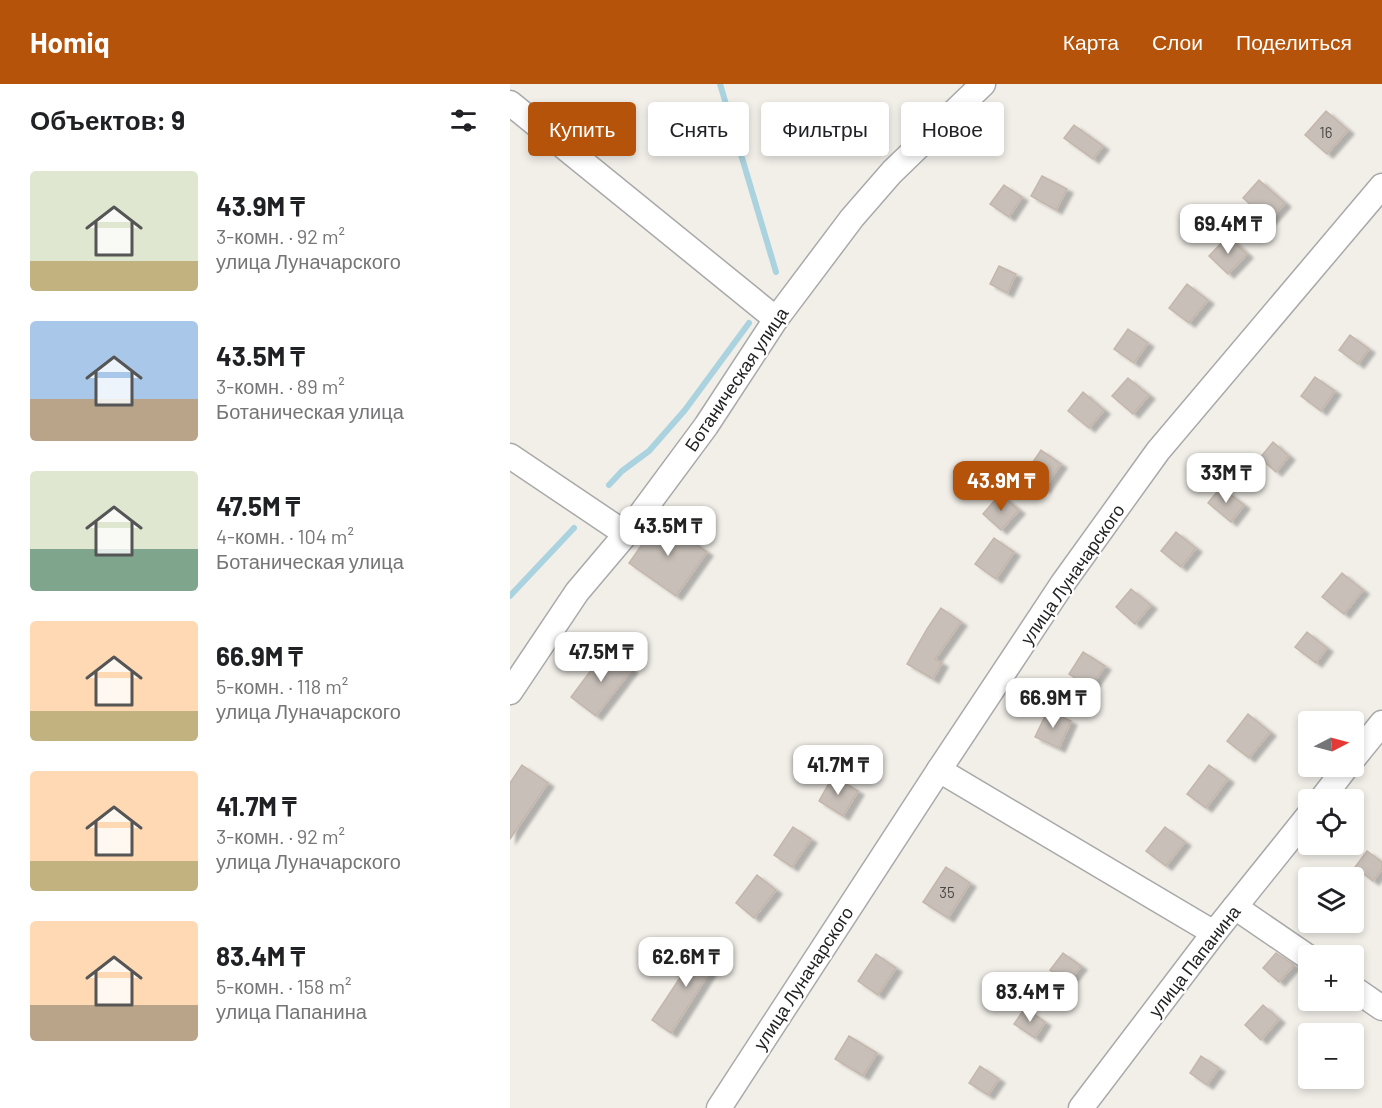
<!DOCTYPE html>
<html lang="ru">
<head>
<meta charset="utf-8">
<style>
	:root { --surface:#fff; --page:#f2f2f2; --text:#202124; --muted:#757577; --accent:#b45309 }
	body { margin:0; font-family:Barlow,sans-serif; background:var(--page); color:var(--text); height:100vh; display:flex; flex-direction:column; font-size:22px; white-space:nowrap }
	* { box-sizing:border-box; margin:0 }
	p { font-size:20px; color:var(--muted) }
	.icon { flex:none; width:33px; height:33px; fill:none; stroke:currentColor; stroke-width:2; stroke-linecap:round; stroke-linejoin:round }
	.map { position:relative; flex:1; overflow:hidden }
	.details { display:flex; flex-direction:column; background:var(--surface); width:510px }
	.details>* { flex:none }
	.guide { position:absolute; left:18px; top:18px; width:570px; height:54px; display:flex; gap:12px }
	.needle { width:39px; rotate:84deg }
	.fabs { position:absolute; left:788px; top:627px; display:grid; gap:12px }
	.fabs a { display:grid; place-items:center; width:66px; height:66px; border-radius:6px; background:var(--surface); box-shadow:0 3px 9px #0003; font-size:30px }
	.price { position:absolute; translate:-50% -51px; padding:0 14px; border-radius:12px; background:#fff; color:#222; font-size:20px; line-height:39px; filter:drop-shadow(0 2px 3px #0008) }
	.price::after { content:''; position:absolute; left:50%; top:36px; width:18px; height:14px; margin-left:-9px; background:inherit; clip-path:polygon(0 0,100% 0,50% 100%) }
	.price.selected { background:var(--accent); color:#fff }
	ul { padding:0; list-style:none }
	li { display:flex; align-items:center; gap:18px; height:150px; padding:0 30px }
	li span { display:grid; place-items:center; flex:none; width:168px; height:120px; border-radius:6px; color:#555 }
	li>.icon { margin-inline-start:auto }
	span .icon { width:72px; height:72px; fill:#fffc; stroke-width:1 }
	li b { font-size:26px }
	h2 { display:flex; justify-content:space-between; align-items:center; height:72px; padding:0 30px; font-size:26px }
	.tag { padding:0 21px; border-radius:6px; background:var(--surface); box-shadow:0 3px 9px #0003; font-size:21px; line-height:54px }
	.tag.selected { background:var(--accent); color:#fff }
	header { display:flex; align-items:center; gap:36px; box-sizing:border-box; height:84px; padding:0 30px; background:var(--accent); color:#fff }
	header strong { font-size:28px }
	nav { display:flex; gap:33px; margin-inline-start:auto; font-size:21px }
	main { display:flex; flex:1; min-height:0 }
	.map>svg:first-child { display:block }
</style>
</head>
<body>
<header>
<strong>Homiq</strong>
<nav><a>Карта</a><a>Слои</a><a>Поделиться</a></nav>
</header>
<main>
<section class="details">
<h2>Объектов: 9<svg class="icon" aria-label="filters" viewBox="0 0 24 24"><path d="M4 7h16M4 17h16"/><circle cx="9" cy="7" r="2"/><circle cx="15" cy="17" r="2"/></svg></h2>
<ul>
<li><span style="background:linear-gradient(#dfe7d0 75%,#c2b280 0)"><svg class="icon" aria-label="home" viewBox="0 0 24 24"><path d="M3 11l9-7 9 7M6 9v11h12V9"/></svg></span><div><b>43.9M ₸</b><p>3-комн. · 92 m²</p><p>улица Луначарского</p></div></li>
<li><span style="background:linear-gradient(#a9c7e8 65%,#b9a48a 0)"><svg class="icon" aria-label="home" viewBox="0 0 24 24"><path d="M3 11l9-7 9 7M6 9v11h12V9"/></svg></span><div><b>43.5M ₸</b><p>3-комн. · 89 m²</p><p>Ботаническая улица</p></div></li>
<li><span style="background:linear-gradient(#dfe7d0 65%,#7fa58c 0)"><svg class="icon" aria-label="home" viewBox="0 0 24 24"><path d="M3 11l9-7 9 7M6 9v11h12V9"/></svg></span><div><b>47.5M ₸</b><p>4-комн. · 104 m²</p><p>Ботаническая улица</p></div></li>
<li><span style="background:linear-gradient(#ffd9b3 75%,#c2b280 0)"><svg class="icon" aria-label="home" viewBox="0 0 24 24"><path d="M3 11l9-7 9 7M6 9v11h12V9"/></svg></span><div><b>66.9M ₸</b><p>5-комн. · 118 m²</p><p>улица Луначарского</p></div></li>
<li><span style="background:linear-gradient(#ffd9b3 75%,#c2b280 0)"><svg class="icon" aria-label="home" viewBox="0 0 24 24"><path d="M3 11l9-7 9 7M6 9v11h12V9"/></svg></span><div><b>41.7M ₸</b><p>3-комн. · 92 m²</p><p>улица Луначарского</p></div></li>
<li><span style="background:linear-gradient(#ffd9b3 70%,#b9a48a 0)"><svg class="icon" aria-label="home" viewBox="0 0 24 24"><path d="M3 11l9-7 9 7M6 9v11h12V9"/></svg></span><div><b>83.4M ₸</b><p>5-комн. · 158 m²</p><p>улица Папанина</p></div></li>
</ul>
</section>
<div class="map">
<svg width="872" height="1024" viewBox="0 0 872 1024">
	<defs>
		<filter id="shadow"><feDropShadow dx="6" dy="4" stdDeviation="1.5" flood-color="#0004"/></filter>
	</defs>
	<rect width="100%" height="100%" fill="#f2efe9"/>
	<g fill="none" stroke-linecap="round" stroke-linejoin="round">
		<!-- stream -->
		<g stroke="#aad3df" stroke-width="6">
			<polyline points="210,0 266,188"/>
			<polyline points="99,401 112,387 139,367 175,326 239,239"/>
			<polyline points="0,512 64,444"/>
		</g>
	</g>
	<!-- building -->
	<g fill="#c7bfb8" stroke="#c4b6ab" stroke-width="1.5" filter="url(#shadow)">
		<polygon points="816,27 838,46 817,70 795,51"/>
		<polygon points="564,41 593,62 583,75 554,54"/>
		<polygon points="532,92 557,105 546,126 521,112"/>
		<polygon points="749,96 775,119 759,137 733,114"/>
		<polygon points="494,101 512,113 499,133 480,120"/>
		<polygon points="718,152 737,170 718,190 699,172"/>
		<polygon points="489,182 506,190 497,209 480,200"/>
		<polygon points="677,200 698,216 679,239 659,224"/>
		<polygon points="618,245 638,259 624,279 604,265"/>
		<polygon points="840,251 859,265 848,280 829,266"/>
		<polygon points="805,293 825,307 811,327 791,312"/>
		<polygon points="618,294 639,311 623,330 602,312"/>
		<polygon points="573,308 594,326 579,344 558,327"/>
		<polygon points="763,358 779,372 766,388 750,374"/>
		<polygon points="531,366 551,380 534,405 514,391"/>
		<polygon points="711,403 734,421 721,438 698,419"/>
		<polygon points="490,410 509,426 491,446 473,430"/>
		<polygon points="150,435 197,468 166,512 119,479"/>
		<polygon points="666,448 686,464 671,483 651,467"/>
		<polygon points="484,454 504,468 486,495 465,480"/>
		<polygon points="832,489 853,506 834,530 812,513"/>
		<polygon points="621,505 641,521 625,540 606,523"/>
		<polygon points="431,524 451,538 425,575 432,579 423,595 397,580 417,545"/>
		<polygon points="797,548 817,564 806,579 785,563"/>
		<polygon points="96,566 122,585 86,632 61,613"/>
		<polygon points="573,568 595,582 580,604 559,590"/>
		<polygon points="538,626 561,637 549,664 525,653"/>
		<polygon points="738,630 760,648 739,674 717,657"/>
		<polygon points="12,681 38,699 0,755 0,699"/>
		<polygon points="699,681 718,695 696,724 677,710"/>
		<polygon points="323,692 348,707 333,732 309,717"/>
		<polygon points="283,743 301,755 282,783 264,771"/>
		<polygon points="655,743 675,758 656,782 636,767"/>
		<polygon points="857,767 872,778 872,785 863,797 845,783"/>
		<polygon points="436,783 460,799 438,834 413,818"/>
		<polygon points="247,791 266,806 244,834 226,819"/>
		<polygon points="193,859 211,870 161,949 142,936"/>
		<polygon points="553,869 571,882 558,899 540,886"/>
		<polygon points="766,869 784,881 769,898 753,884"/>
		<polygon points="366,870 386,884 368,911 348,897"/>
		<polygon points="753,921 769,935 751,956 735,941"/>
		<polygon points="515,924 535,938 525,954 504,940"/>
		<polygon points="339,952 367,969 353,992 325,975"/>
		<polygon points="691,972 709,984 697,1001 680,989"/>
		<polygon points="470,982 489,995 478,1011 459,999"/>
	</g>
	<g fill="none" stroke-linecap="round" stroke-linejoin="round">
		<defs>
			<g id="minor">
				<polyline points="0,19 266,235"/>
				<polyline points="0,372 116,450"/>
				<polyline points="0,608 67,508 116,450 196,342 266,235 342,134 382,88 473,0"/>
				<polyline points="843,675 872,639"/>
				<polyline points="429,686 704,849"/>
				<polyline points="811,716 837,682"/>
				<polyline points="725,823 798,873"/>
				<polyline points="843,904 872,924"/>
				<polyline points="209,1024 429,686 553,499 648,367 872,102"/>
				<polyline points="571,1024 704,849 798,732"/>
			</g>
		</defs>
		<!-- minor casing -->
		<use href="#minor" stroke="#a9a9a9" stroke-width="27"/>
		<!-- minor -->
		<use href="#minor" stroke="#fff" stroke-width="24"/>
	</g>
	<g text-anchor="middle" dominant-baseline="central" stroke-width="4.5" stroke-linejoin="round" paint-order="stroke">
		<!-- number labels -->
		<g font-size="15" fill="#4b4948">
			<text x="816" y="48">16</text>
			<text x="437" y="808">35</text>
		</g>
		<!-- street labels -->
		<g font-size="18" fill="#222" stroke="#fff">
			<text transform="translate(226 295) rotate(-56)">Ботаническая улица</text>
			<text transform="translate(562 490) rotate(-55)">улица Луначарского</text>
			<text transform="translate(684 877) rotate(-52)">улица Папанина</text>
			<text transform="translate(293 894) rotate(-57)">улица Луначарского</text>
		</g>
	</g>
</svg>
<div class="fabs">
<a><svg class="needle" viewBox="-14 -14 28 28"><path d="M0-13l5 13h-10z" fill="#e53935"/><path d="M0 13l5-13h-10z" fill="#757577"/></svg></a>
<a><svg class="icon" aria-label="locate" viewBox="0 0 24 24"><circle cx="12" cy="12" r="6"/><path d="M12 2v4M12 18v4M2 12h4M18 12h4"/></svg></a>
<a><svg class="icon" aria-label="layers" viewBox="0 0 24 24"><path d="M12 4l9 5-9 5-9-5zM3 14l9 5 9-5"/></svg></a>
<a>+</a>
<a>−</a>
</div>
<b class="price" style="left:718px;top:171px">69.4M ₸</b>
<b class="price" style="left:716px;top:420px">33M ₸</b>
<b class="price selected" style="left:491px;top:428px">43.9M ₸</b>
<b class="price" style="left:158px;top:473px">43.5M ₸</b>
<b class="price" style="left:91px;top:599px">47.5M ₸</b>
<b class="price" style="left:543px;top:645px">66.9M ₸</b>
<b class="price" style="left:328px;top:712px">41.7M ₸</b>
<b class="price" style="left:176px;top:904px">62.6M ₸</b>
<b class="price" style="left:520px;top:939px">83.4M ₸</b>
<div class="guide">
<a class="tag selected">Купить</a>
<a class="tag">Снять</a>
<a class="tag">Фильтры</a>
<a class="tag">Новое</a>
</div>
</div>
</main>
</body>
</html>
